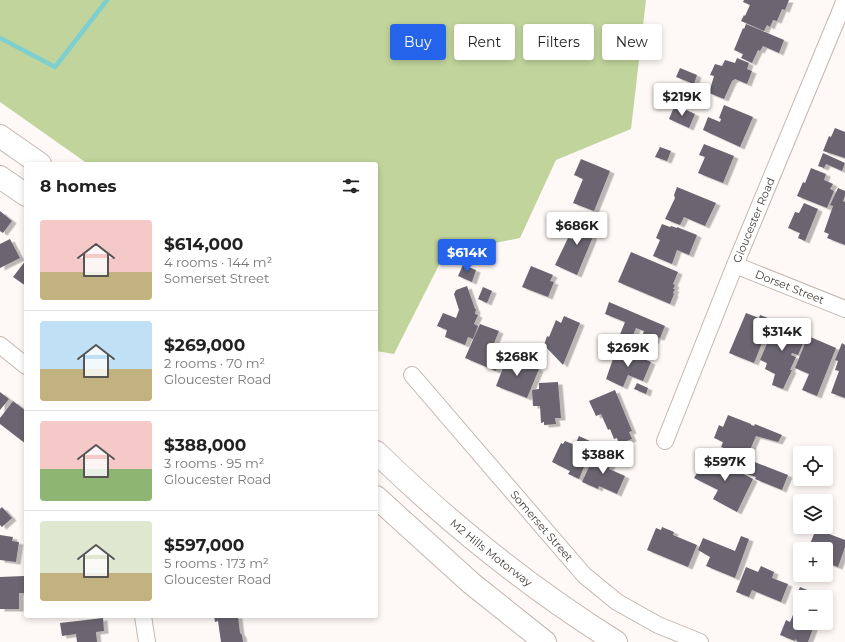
<!DOCTYPE html>
<html lang="en">
<head>
<meta charset="utf-8">
<style>
	:root { --surface:#fff; --page:#f6f6f6; --text:#222; --muted:#767676; --line:#e0e0e0; --accent:#2563eb }
	body { margin:0; font-family:Montserrat,sans-serif; background:var(--page); color:var(--text); height:100vh; display:flex; flex-direction:column; font-size:15px; white-space:nowrap }
	* { box-sizing:border-box; margin:0 }
	p { font-size:13px; color:var(--muted) }
	.icon { flex:none; width:22px; height:22px; fill:none; stroke:currentColor; stroke-width:2; stroke-linecap:round; stroke-linejoin:round }
	.map { position:relative; flex:1; overflow:hidden }
	.drawer { position:absolute; left:24px; top:162px; width:354px; height:456px; display:flex; flex-direction:column; background:var(--surface); border-radius:4px; box-shadow:0 2px 6px #0003 }
	.drawer>* { flex:none }
	.guide { position:absolute; left:390px; top:24px; width:380px; height:36px; display:flex; gap:8px }
	.fabs { position:absolute; left:793px; top:446px; display:grid; gap:8px }
	.fabs a { display:grid; place-items:center; width:40px; height:40px; border-radius:4px; background:var(--surface); box-shadow:0 2px 6px #0003; font-size:20px }
	.price { position:absolute; translate:-50% -34px; padding:0 9px; border-radius:4px; background:#fff; color:#222; font-size:13px; line-height:26px; filter:drop-shadow(0 1px 2px #0008) }
	.price::after { content:''; position:absolute; left:50%; top:24px; width:12px; height:9px; margin-left:-6px; background:inherit; clip-path:polygon(0 0,100% 0,50% 100%) }
	.price.active { background:var(--accent); color:#fff }
	ul { padding:0; list-style:none }
	li { display:flex; align-items:center; gap:12px; height:100px; padding:0 16px }
	li+li { border-top:1px solid var(--line) }
	li span { display:grid; place-items:center; flex:none; width:112px; height:80px; border-radius:4px; color:#555 }
	li>.icon { margin-inline-start:auto }
	span .icon { width:48px; height:48px; fill:#fffc; stroke-width:1 }
	li b { font-size:17px }
	h2 { display:flex; justify-content:space-between; align-items:center; height:48px; padding:0 16px; font-size:17px }
	.tag { padding:0 14px; border-radius:4px; background:var(--surface); box-shadow:0 2px 6px #0003; font-size:14px; line-height:36px }
	.tag.active { background:var(--accent); color:#fff }
	.map>svg:first-child { display:block }
</style>
</head>
<body>
<div class="map">
<svg width="845" height="642" viewBox="0 0 845 642">
	<defs>
		<filter id="shadow"><feDropShadow dx="4.5" dy="2.5" stdDeviation="0" flood-color="#0004"/></filter>
	</defs>
	<rect width="100%" height="100%" fill="#fef9f6"/>
	<!-- forest -->
	<polygon fill="#c0d49b" points="0,0 646,0 631,129 556,160 520,238 445,253 394,354 376,351 376,164 88,164 0,102"/>
	<g fill="none" stroke-linecap="round" stroke-linejoin="round">
		<!-- stream -->
		<polyline stroke="#7ecfd0" stroke-width="4.5" points="0,38 55,67 107,0"/>
	</g>
	<!-- building -->
	<g fill="#6a6570" filter="url(#shadow)">
		<polygon points="744,0 789,0 785,10 782,9 777,21 773,20 770,27 767,25 764,31 741,21 744,15 745,16 750,5 743,2"/>
		<polygon points="746,24 784,40 779,53 763,46 760,51 758,50 752,63 741,58 743,54 734,50 743,28 744,29"/>
		<polygon points="737,58 749,63 747,69 752,71 747,84 735,79 732,81 724,99 709,93 714,76 710,75 715,64 722,66 725,60 735,63"/>
		<polygon points="680,68 697,75 694,84 676,77"/>
		<polygon points="724,105 753,117 740,147 703,130 708,117 720,122 721,119 719,118"/>
		<polygon points="674,107 683,111 684,109 695,114 689,128 669,119"/>
		<polygon points="835,128 845,132 845,158 823,151 829,136 831,137"/>
		<polygon points="704,144 734,156 723,183 698,173 705,157 699,155"/>
		<polygon points="660,147 671,151 667,161 655,157"/>
		<polygon points="823,153 845,163 842,171 826,164 824,168 818,166"/>
		<polygon points="581,159 610,171 594,211 573,203 583,179 574,175"/>
		<polygon points="811,168 826,174 824,180 833,184 830,189 834,191 827,208 797,196 803,182 805,183"/>
		<polygon points="677,187 716,203 705,226 684,217 680,225 665,219 675,198 674,195"/>
		<polygon points="838,188 845,191 845,196 843,201 845,202 845,245 827,238 829,234 824,232 833,206 830,205"/>
		<polygon points="804,203 818,209 805,241 798,238 800,233 788,228 795,212 799,213"/>
		<polygon points="0,211 12,221 3,233 0,231"/>
		<polygon points="575,216 593,217 592,239 577,275 555,265 568,238 572,239 574,235"/>
		<polygon points="662,224 670,227 671,226 677,228 677,227 697,235 689,255 677,250 672,264 653,256 660,240 656,238"/>
		<polygon points="10,239 20,258 0,268 0,244"/>
		<polygon points="631,252 678,272 673,284 675,285 673,289 675,289 673,293 674,294 670,304 618,282"/>
		<polygon points="26,260 26,286 13,277"/>
		<polygon points="463,265 476,270 472,282 458,276"/>
		<polygon points="531,266 553,275 550,281 554,282 548,297 522,287"/>
		<polygon points="467,286 475,309 476,309 475,314 478,315 474,324 478,326 473,339 468,337 465,345 445,337 447,330 437,326 443,313 456,318 459,310 454,294 456,290"/>
		<polygon points="483,287 492,291 487,303 478,299"/>
		<polygon points="609,302 665,326 660,338 656,337 654,342 642,337 644,331 636,328 630,342 619,337 625,322 605,314"/>
		<polygon points="746,313 759,318 760,315 773,320 764,342 761,341 762,343 754,363 729,353"/>
		<polygon points="564,316 580,323 563,365 544,345 547,336 549,337 556,320 561,323"/>
		<polygon points="480,324 499,331 494,343 506,348 496,371 465,358"/>
		<polygon points="775,324 783,327 784,324 807,334 798,355 792,353 791,355 796,357 790,370 792,370 783,389 772,385 775,374 765,369 767,363 760,360"/>
		<polygon points="808,336 836,348 817,396 802,390 809,374 795,368"/>
		<polygon points="842,343 845,345 845,398 831,393 839,371 835,370 838,361 835,360"/>
		<polygon points="622,350 651,362 643,381 628,375 623,387 606,379 613,359 617,360"/>
		<polygon points="508,355 539,369 527,398 496,386"/>
		<polygon points="558,382 561,418 555,418 556,424 544,425 544,422 541,423 540,406 533,406 532,390 539,389 539,383"/>
		<polygon points="637,383 648,388 646,394 634,389"/>
		<polygon points="615,390 632,431 629,432 632,439 619,444 617,438 614,439 610,429 608,430 601,414 596,416 589,401"/>
		<polygon points="0,392 9,399 0,410"/>
		<polygon points="13,401 26,411 26,444 0,424 0,418"/>
		<polygon points="728,415 751,424 751,425 754,426 755,424 782,435 778,442 756,436 747,457 721,447 723,442 714,438 719,425 723,427"/>
		<polygon points="579,436 594,443 579,479 568,474 570,471 552,462 561,443 563,444 565,441 575,445"/>
		<polygon points="595,454 612,461 609,469 625,476 617,494 599,486 598,489 582,482"/>
		<polygon points="708,455 753,479 737,512 713,499 718,490 694,478"/>
		<polygon points="747,459 788,475 782,490 755,479 756,477 742,472"/>
		<polygon points="2,507 12,518 2,527 0,525 0,509"/>
		<polygon points="662,527 674,532 673,535 697,545 688,567 647,550 656,528 661,530"/>
		<polygon points="816,529 845,540 845,547 838,567 826,563 826,549 808,549"/>
		<polygon points="0,535 13,537 12,541 19,542 16,562 0,560"/>
		<polygon points="741,536 749,539 735,578 706,566 710,557 698,550 703,538 735,551"/>
		<polygon points="761,566 774,572 772,578 788,584 781,602 752,590 749,597 736,592 746,567 758,572"/>
		<polygon points="24,576 24,593 19,593 19,609 0,609 0,577"/>
		<polygon points="800,587 824,597 800,597 800,623 815,623 808,642 798,642 795,639 795,641 780,635 786,620 790,622 798,603 794,601"/>
		<polygon points="214,616 238,616 240,633 242,635 243,642 221,642 218,621 215,622"/>
		<polygon points="103,618 104,631 96,632 97,642 77,642 76,634 62,636 60,623"/>
	</g>
	<g fill="none" stroke-linecap="round" stroke-linejoin="round">
		<defs>
			<g id="minor">
				<path id="s1" d="M735 265 845 309"/>
				<polyline points="0,345 26,366"/>
				<path id="s2" d="M412 375 584 575 617 602 658 625 700 642"/>
				<path id="s3" d="M665 441 735 265 845 0"/>
				<polyline points="143,616 147,642"/>
			</g>
			<g id="motorway">
				<polyline points="0,136 40,164"/>
				<polyline points="0,177 26,195"/>
				<path id="s4" d="M376 452C449 523 530 588 616 642"/>
				<polyline points="376,497 471,583 545,642"/>
			</g>
		</defs>
		<!-- minor casing -->
		<use href="#minor" stroke="#c3b7af" stroke-width="18"/>
		<!-- motorway casing -->
		<use href="#motorway" stroke="#c3b7af" stroke-width="24"/>
		<!-- minor -->
		<use href="#minor" stroke="#fff" stroke-width="16"/>
		<!-- motorway -->
		<use href="#motorway" stroke="#fff" stroke-width="22"/>
	</g>
	<g text-anchor="middle" dominant-baseline="central" stroke-width="4" stroke-linejoin="round" paint-order="stroke">
		<!-- street labels -->
		<g font-size="11" fill="#413c38" stroke="#fff">
			<text stroke="none"><textPath href="#s3" startOffset="238">Gloucester Road</textPath></text>
			<text stroke="none"><textPath href="#s1" startOffset="59">Dorset Street</textPath></text>
			<text stroke="none"><textPath href="#s2" startOffset="199">Somerset Street</textPath></text>
			<text stroke="none"><textPath href="#s4" startOffset="153">M2 Hills Motorway</textPath></text>
		</g>
	</g>
</svg>
<div class="fabs">
<a><svg class="icon" aria-label="locate" viewBox="0 0 24 24"><circle cx="12" cy="12" r="6"/><path d="M12 2v4M12 18v4M2 12h4M18 12h4"/></svg></a>
<a><svg class="icon" aria-label="layers" viewBox="0 0 24 24"><path d="M12 4l9 5-9 5-9-5zM3 14l9 5 9-5"/></svg></a>
<a>+</a>
<a>−</a>
</div>
<b class="price" style="left:682px;top:117px">$219K</b>
<b class="price" style="left:577px;top:246px">$686K</b>
<b class="price active" style="left:467px;top:273px">$614K</b>
<b class="price" style="left:782px;top:352px">$314K</b>
<b class="price" style="left:628px;top:368px">$269K</b>
<b class="price" style="left:517px;top:377px">$268K</b>
<b class="price" style="left:603px;top:475px">$388K</b>
<b class="price" style="left:725px;top:482px">$597K</b>
<div class="guide">
<a class="tag active">Buy</a>
<a class="tag">Rent</a>
<a class="tag">Filters</a>
<a class="tag">New</a>
</div>
<section class="drawer">
<h2>8 homes<svg class="icon" aria-label="filters" viewBox="0 0 24 24"><path d="M4 7h16M4 17h16"/><circle cx="9" cy="7" r="2"/><circle cx="15" cy="17" r="2"/></svg></h2>
<ul>
<li><span style="background:linear-gradient(#f6c9c9 65%,#c2b280 0)"><svg class="icon" aria-label="home" viewBox="0 0 24 24"><path d="M3 11l9-7 9 7M6 9v11h12V9"/></svg></span><div><b>$614,000</b><p>4 rooms · 144 m²</p><p>Somerset Street</p></div></li>
<li><span style="background:linear-gradient(#bfe0f5 60%,#c2b280 0)"><svg class="icon" aria-label="home" viewBox="0 0 24 24"><path d="M3 11l9-7 9 7M6 9v11h12V9"/></svg></span><div><b>$269,000</b><p>2 rooms · 70 m²</p><p>Gloucester Road</p></div></li>
<li><span style="background:linear-gradient(#f6c9c9 60%,#8fb573 0)"><svg class="icon" aria-label="home" viewBox="0 0 24 24"><path d="M3 11l9-7 9 7M6 9v11h12V9"/></svg></span><div><b>$388,000</b><p>3 rooms · 95 m²</p><p>Gloucester Road</p></div></li>
<li><span style="background:linear-gradient(#dfe7d0 65%,#c2b280 0)"><svg class="icon" aria-label="home" viewBox="0 0 24 24"><path d="M3 11l9-7 9 7M6 9v11h12V9"/></svg></span><div><b>$597,000</b><p>5 rooms · 173 m²</p><p>Gloucester Road</p></div></li>
</ul>
</section>
</div>
</body>
</html>
